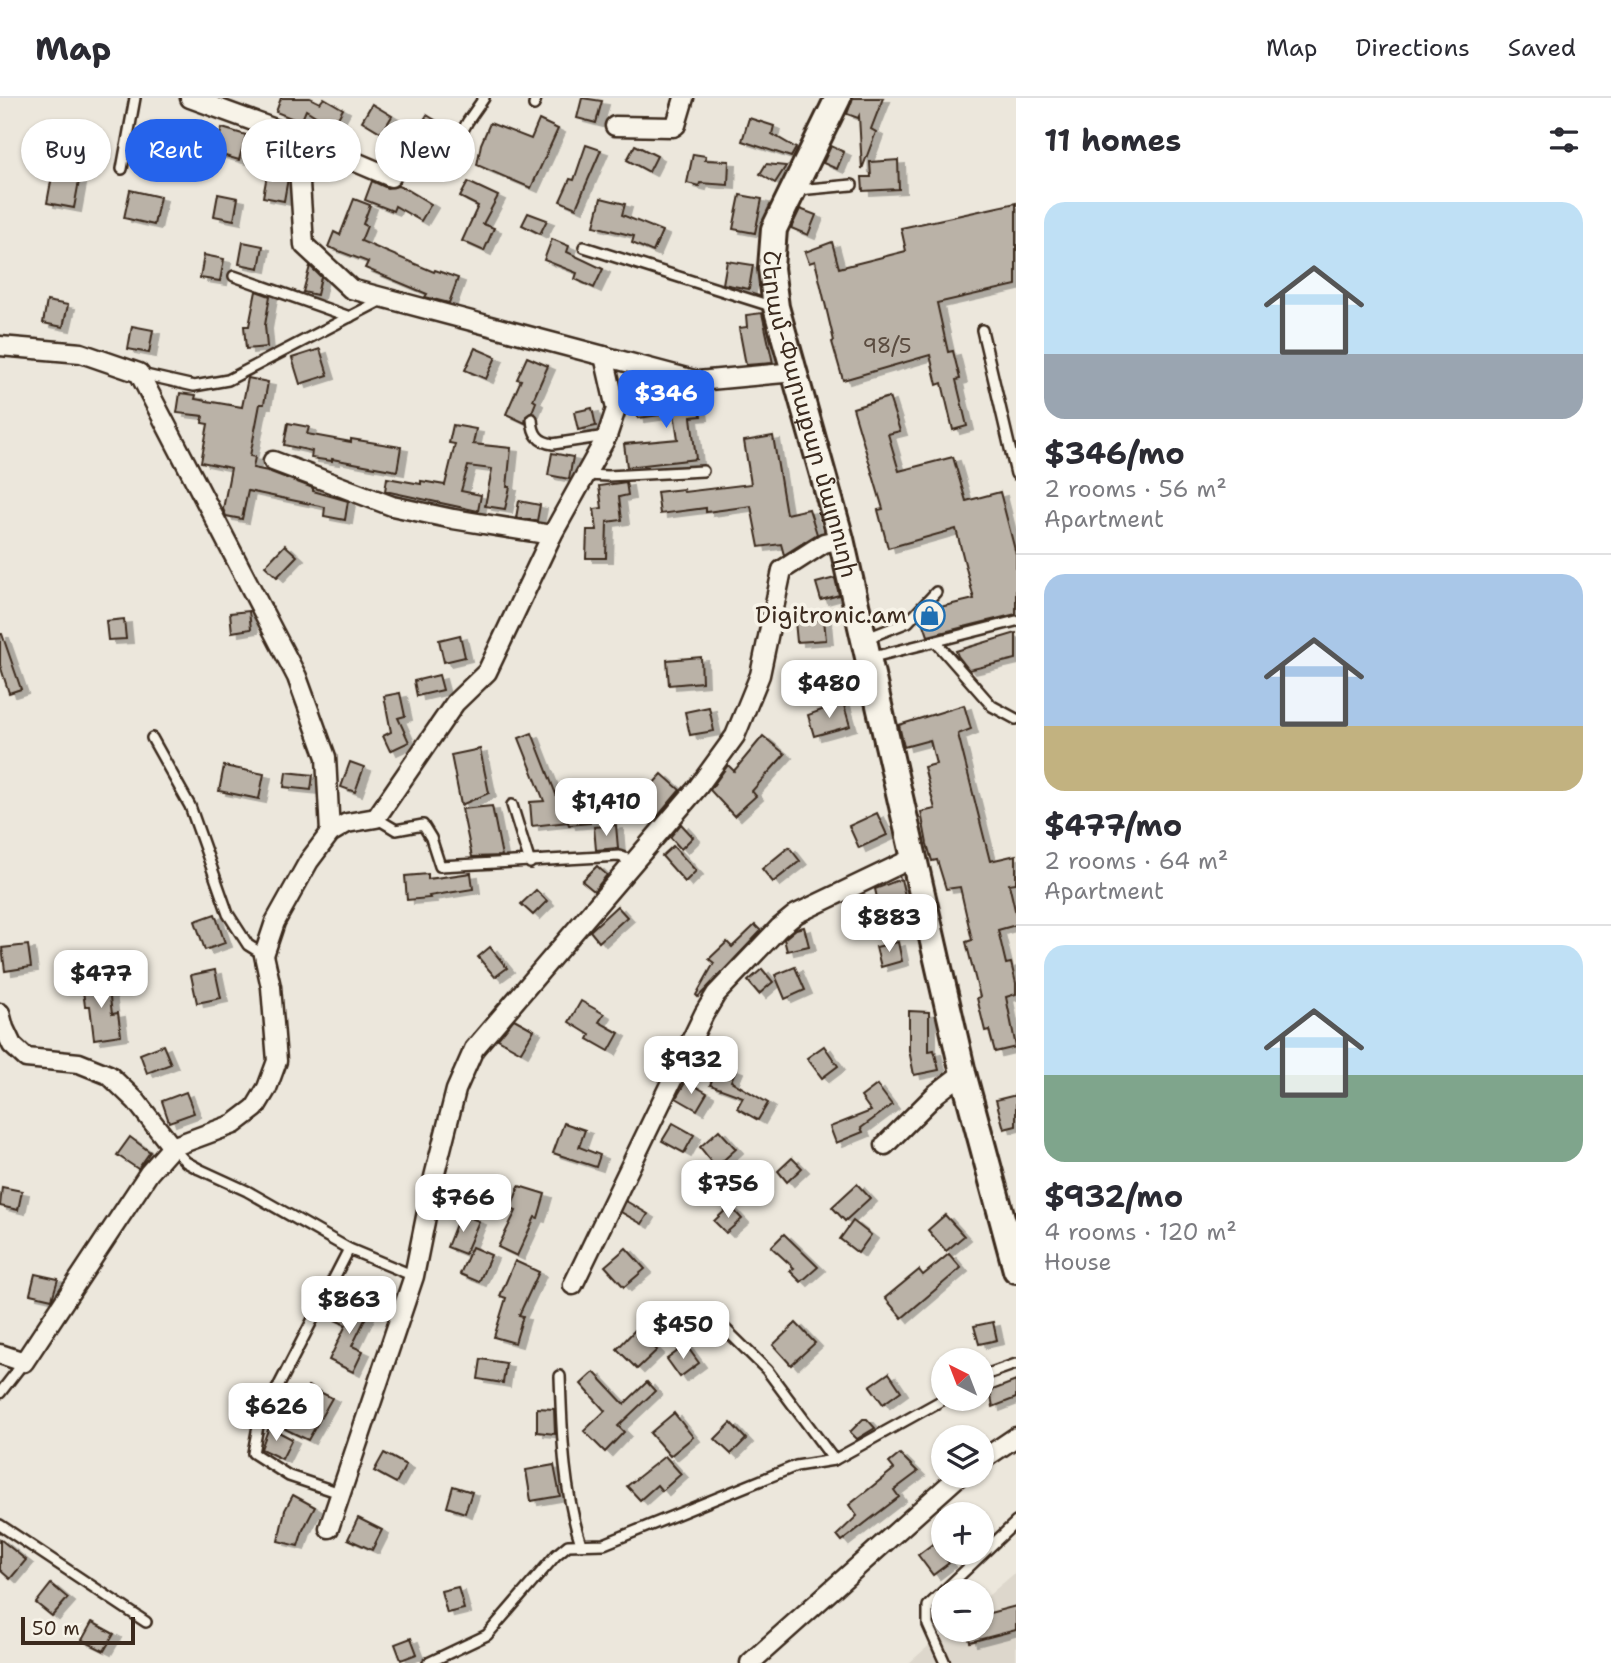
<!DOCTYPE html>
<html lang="en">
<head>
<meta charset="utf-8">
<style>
	:root { --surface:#fff; --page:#f7f7f7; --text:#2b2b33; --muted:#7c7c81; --line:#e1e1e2; --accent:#2563eb }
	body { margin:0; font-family:"Shantell Sans","Noto Sans Armenian",sans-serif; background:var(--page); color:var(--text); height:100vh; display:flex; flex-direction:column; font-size:26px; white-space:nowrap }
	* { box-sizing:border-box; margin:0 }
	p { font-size:23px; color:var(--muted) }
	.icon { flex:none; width:38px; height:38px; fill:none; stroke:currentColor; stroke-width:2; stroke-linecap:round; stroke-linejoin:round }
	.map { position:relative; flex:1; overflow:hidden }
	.drawer { display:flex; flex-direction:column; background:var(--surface); width:595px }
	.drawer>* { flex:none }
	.top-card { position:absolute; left:21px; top:21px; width:665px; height:63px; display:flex; gap:14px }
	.needle { width:46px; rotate:318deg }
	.buttons { position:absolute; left:931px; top:1250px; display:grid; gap:14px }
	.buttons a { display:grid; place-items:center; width:63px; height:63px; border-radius:50%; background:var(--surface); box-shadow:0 2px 5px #0004; font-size:35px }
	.scale { position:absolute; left:21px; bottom:18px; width:114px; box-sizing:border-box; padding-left:7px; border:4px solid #3b2a1e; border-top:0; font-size:19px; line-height:24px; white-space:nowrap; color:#3b2a1e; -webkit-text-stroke:5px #f7f3e8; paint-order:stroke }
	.price { position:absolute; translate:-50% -60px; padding:0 16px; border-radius:14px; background:#fff; color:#222; font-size:23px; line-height:46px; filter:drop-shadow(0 2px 4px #0008) }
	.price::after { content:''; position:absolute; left:50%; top:42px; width:21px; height:16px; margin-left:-10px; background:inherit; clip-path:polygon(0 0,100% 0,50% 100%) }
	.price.on { background:var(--accent); color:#fff }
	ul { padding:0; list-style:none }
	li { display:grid; align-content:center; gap:14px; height:371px; padding:0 28px }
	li+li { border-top:2px solid var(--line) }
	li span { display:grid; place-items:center; height:217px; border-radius:21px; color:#555 }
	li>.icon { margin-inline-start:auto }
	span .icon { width:126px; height:126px; fill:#fffc; stroke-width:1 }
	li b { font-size:30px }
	h2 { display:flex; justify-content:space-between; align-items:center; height:84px; padding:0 28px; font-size:30px }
	.tag { padding:0 24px; border-radius:32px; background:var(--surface); box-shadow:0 2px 5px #0004; font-size:24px; line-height:63px }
	.tag.on { background:var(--accent); color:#fff }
	header { display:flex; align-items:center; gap:42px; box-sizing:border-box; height:98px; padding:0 35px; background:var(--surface); border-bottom:2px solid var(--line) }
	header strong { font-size:33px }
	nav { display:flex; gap:38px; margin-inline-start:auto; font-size:24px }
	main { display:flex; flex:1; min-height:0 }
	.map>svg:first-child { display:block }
</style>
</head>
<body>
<header>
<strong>Map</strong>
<nav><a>Map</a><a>Directions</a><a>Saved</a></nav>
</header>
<main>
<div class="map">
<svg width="1016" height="1565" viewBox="0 0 1016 1565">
	<defs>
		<filter id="shadow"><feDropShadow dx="7" dy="4" stdDeviation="0" flood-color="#0004"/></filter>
	</defs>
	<rect width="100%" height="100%" fill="#ece7dc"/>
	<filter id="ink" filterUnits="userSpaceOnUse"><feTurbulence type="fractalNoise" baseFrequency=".0143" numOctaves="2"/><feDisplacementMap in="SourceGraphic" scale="14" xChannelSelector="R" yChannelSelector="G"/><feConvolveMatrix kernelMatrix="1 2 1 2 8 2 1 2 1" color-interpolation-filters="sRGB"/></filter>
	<g filter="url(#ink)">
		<!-- built -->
		<polygon fill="#ddd7cc" points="1016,1474 1016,1565 909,1565 948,1531 982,1531 982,1503"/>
		<!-- building -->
		<g fill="#bab2a7" stroke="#3b2a1e" stroke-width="2" filter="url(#shadow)">
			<polygon points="281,0 310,0 320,5 324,0 343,11 333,29 306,12 301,24 276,14"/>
			<polygon points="582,0 602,3 596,25 577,20"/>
			<polygon points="853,0 883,0 871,31 876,34 862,71 859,18 858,20 847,16"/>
			<polygon points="372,6 392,18 382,35 362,23"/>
			<polygon points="427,17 443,27 430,48 414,38"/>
			<polygon points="749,20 774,28 772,36 796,50 791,59 742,43"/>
			<polygon points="539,22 558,31 531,90 477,67 481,46 490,25 531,41"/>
			<polygon points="222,30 246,37 239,62 215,55"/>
			<polygon points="586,47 601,52 576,110 560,103 570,81 574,82"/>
			<polygon points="635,47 657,58 649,74 627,62"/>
			<polygon points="831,48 844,54 837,71 823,65"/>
			<polygon points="693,56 706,58 705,62 729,63 728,87 700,85 699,88 687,85"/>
			<polygon points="898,62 899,91 863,93 862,79 871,79 870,64"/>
			<polygon points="766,66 786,68 775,85 760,76"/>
			<polygon points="267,77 288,80 284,103 263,99"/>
			<polygon points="52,78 79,83 74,110 47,105"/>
			<polygon points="372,83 387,90 398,88 408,92 431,106 421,123 395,108 393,113 365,102"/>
			<polygon points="468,84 498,98 483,126 494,130 484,153 462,143 478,108 460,99"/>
			<polygon points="130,92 160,99 154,127 124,120"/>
			<polygon points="218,96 238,100 234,122 214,118"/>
			<polygon points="740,97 762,101 755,135 733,131"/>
			<polygon points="601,100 625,106 622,117 662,133 653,154 632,145 634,138 594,128"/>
			<polygon points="354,101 370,107 363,126 367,128 361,143 434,174 435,172 458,180 449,205 425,199 427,196 365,170 368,164 328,149 334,134 340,137"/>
			<polygon points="1016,105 1016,187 937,205 948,254 953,253 960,281 956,282 967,328 953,332 942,285 937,287 930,257 843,282 832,244 834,243 815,163 809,165 805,154 832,144 839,170 906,153 901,130"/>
			<polygon points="800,111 816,117 808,137 791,130"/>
			<polygon points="528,115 547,122 540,136 522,127"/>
			<polygon points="552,141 569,148 567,154 603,171 594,190 575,181 577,175 544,162"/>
			<polygon points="243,144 263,148 259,170 239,166"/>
			<polygon points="204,157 224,161 220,183 200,180"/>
			<polygon points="727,163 753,167 749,191 723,186"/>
			<polygon points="310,168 321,179 317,197 303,194"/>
			<polygon points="256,193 270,198 265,227 267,249 246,251 244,228 249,228"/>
			<polygon points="47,203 68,207 63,229 43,225"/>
			<polygon points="762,215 773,265 746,267 739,230 747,229 746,217"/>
			<polygon points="132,228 153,232 149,255 128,251"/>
			<polygon points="475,250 496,259 486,281 465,272"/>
			<polygon points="320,251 328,277 300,286 292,260"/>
			<polygon points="527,259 548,268 533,302 536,304 532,314 526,318 525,325 506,316 521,282 517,281"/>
			<polygon points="248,280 268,284 264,306 260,306 250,358 255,359 253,370 268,373 313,390 313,393 348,403 345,422 324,418 325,409 248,393 242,421 226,418 223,411 231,370 201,364 208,326 202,325 203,318 177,315 180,295 196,297 195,301 242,309"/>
			<polygon points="662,294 663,300 698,295 701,318 691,319 696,361 627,369 624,346 678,341 674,315 638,320 635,297"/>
			<polygon points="889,299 900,333 888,336 899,373 953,359 966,403 1000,394 1016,456 1016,516 928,538 923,523 936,510 974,501 956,431 888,450 878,412 883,411 853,310"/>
			<polygon points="592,310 596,328 578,332 574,314"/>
			<polygon points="288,325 309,329 307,336 351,344 351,341 401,349 397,373 332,361 332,363 311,360 312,353 284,347"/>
			<polygon points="453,327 476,331 473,346 511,350 507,389 510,389 505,411 485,408 492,371 468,368 461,393 481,397 478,413 385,393 387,380 421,386 421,383 445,387 455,346 449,345"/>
			<polygon points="773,338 786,416 809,411 817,436 784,457 781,446 759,449 751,408 706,414 706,410 660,416 657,394 683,391 684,394 751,386 744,343"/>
			<polygon points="552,355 573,359 569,381 548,377"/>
			<polygon points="626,384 628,397 619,399 622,422 607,424 606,460 586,460 587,432 597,432 594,411 602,410 599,388"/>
			<polygon points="519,403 540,407 537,423 516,420"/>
			<polygon points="285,447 297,458 277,479 265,468"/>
			<polygon points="835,480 839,497 821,502 816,485"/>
			<polygon points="249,513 251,531 232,534 230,515"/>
			<polygon points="124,521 126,541 108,542 106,523"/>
			<polygon points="824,521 826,542 797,544 795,523"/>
			<polygon points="1016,535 1016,561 969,572 958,558 956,553"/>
			<polygon points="0,536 2,536 21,591 9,595 0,567"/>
			<polygon points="460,537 465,559 444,564 439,542"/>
			<polygon points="701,559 702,584 669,587 667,562"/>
			<polygon points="439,577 443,592 417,598 414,583"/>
			<polygon points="400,595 405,618 398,620 409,644 390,653 383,638 391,634 384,598"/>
			<polygon points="843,604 850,628 814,638 808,617"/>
			<polygon points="964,607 971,631 958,636 990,763 1016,757 1016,785 1009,786 1016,816 1016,827 998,832 1006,866 1011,865 1016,885 1016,896 1006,899 1016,949 995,954 989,932 985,933 977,900 980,899 966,844 972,842 960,789 946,791 937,762 932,763 927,746 921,714 935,711 924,669 936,666 930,642 904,649 899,627"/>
			<polygon points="709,609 714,633 690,637 685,614"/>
			<polygon points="532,635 559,704 588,701 590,725 569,727 568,724 532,728 530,704 544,703 519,640"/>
			<polygon points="763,638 785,656 752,693 756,698 734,718 710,692 728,667 734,673"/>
			<polygon points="480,651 489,695 461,707 451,657"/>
			<polygon points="350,664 364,669 355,694 341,689"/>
			<polygon points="224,668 264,676 259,701 219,693"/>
			<polygon points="286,674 313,677 311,692 284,689"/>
			<polygon points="662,676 680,692 658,718 639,701"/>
			<polygon points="492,708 502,758 472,759 462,711"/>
			<polygon points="877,715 887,737 859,750 849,728"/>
			<polygon points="681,726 693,739 681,751 670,739"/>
			<polygon points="616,727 618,750 596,752 594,729"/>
			<polygon points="673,748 696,773 685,784 662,758"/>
			<polygon points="789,749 800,763 773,784 762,771"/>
			<polygon points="597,768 607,777 594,793 582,783"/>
			<polygon points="471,775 473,791 429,798 430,800 407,802 405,778 428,776 428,781"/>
			<polygon points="901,781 905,798 878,804 875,791"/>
			<polygon points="536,792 547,803 533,817 521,806"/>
			<polygon points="617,808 627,819 599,844 590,833"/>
			<polygon points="215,816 225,845 205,852 195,823"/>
			<polygon points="755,827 761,833 705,892 698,899 696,897 714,865 709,861 727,844 732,849"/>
			<polygon points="804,829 809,848 787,853 784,841 796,831"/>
			<polygon points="898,844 902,863 881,869 876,849"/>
			<polygon points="28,847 31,869 5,873 2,850"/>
			<polygon points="490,849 507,870 495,879 478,859"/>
			<polygon points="795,869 805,892 785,901 775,877"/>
			<polygon points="762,871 773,884 759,896 748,883"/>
			<polygon points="215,872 221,900 197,905 191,877"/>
			<polygon points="108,883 112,916 118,915 121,937 94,941 90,908 85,908 82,886"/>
			<polygon points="581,903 604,916 599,924 619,935 609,953 588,941 590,937 569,924"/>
			<polygon points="909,913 929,914 929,953 934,952 939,972 914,977 909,952"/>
			<polygon points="514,921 534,932 521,954 498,941"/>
			<polygon points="163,947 171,966 147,975 140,956"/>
			<polygon points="824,948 838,968 822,980 807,960"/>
			<polygon points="719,965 736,971 731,983 768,1005 758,1022 737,1010 743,999 710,987"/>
			<polygon points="686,983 707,995 697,1012 676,1000"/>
			<polygon points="877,987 892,1007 861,1030 863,1034 836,1045 830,1029 871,1013 861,999"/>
			<polygon points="186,994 194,1015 169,1024 162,1003"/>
			<polygon points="1016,997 1016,1028 1004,1031 996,1002"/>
			<polygon points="564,1025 585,1032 579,1049 600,1057 596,1069 553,1055"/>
			<polygon points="673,1025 694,1037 684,1055 662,1043"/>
			<polygon points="719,1032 736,1051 716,1069 700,1049"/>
			<polygon points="130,1039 150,1054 138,1071 117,1057"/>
			<polygon points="792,1060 802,1070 787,1084 778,1073"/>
			<polygon points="857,1086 870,1100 845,1123 832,1109"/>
			<polygon points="519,1088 545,1096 538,1120 535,1119 517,1158 498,1149 516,1113 511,1111"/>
			<polygon points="2,1089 22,1093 18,1112 0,1108"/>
			<polygon points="626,1103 648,1116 642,1126 621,1114"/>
			<polygon points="730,1108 742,1121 726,1135 714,1123"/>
			<polygon points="460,1116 479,1123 465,1156 447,1149"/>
			<polygon points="945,1117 964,1138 946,1153 928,1132"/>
			<polygon points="853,1123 871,1137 858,1155 840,1141"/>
			<polygon points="784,1136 818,1169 801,1184 790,1173 794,1170 771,1149"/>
			<polygon points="472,1149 491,1157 479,1184 460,1176"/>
			<polygon points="626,1150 645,1171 624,1189 605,1168"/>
			<polygon points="949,1156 961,1170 902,1220 885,1200 919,1172 923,1177"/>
			<polygon points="515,1163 539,1174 519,1217 523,1218 515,1245 494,1239 506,1200 500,1198"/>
			<polygon points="35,1176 58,1181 52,1201 30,1196"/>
			<polygon points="345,1202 369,1213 352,1248 363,1253 353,1274 329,1262 346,1227 335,1222"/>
			<polygon points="993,1224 997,1242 979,1246 974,1228"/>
			<polygon points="796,1225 815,1245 791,1267 773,1247"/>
			<polygon points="636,1231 657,1252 637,1271 617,1251"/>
			<polygon points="686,1247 699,1265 680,1279 667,1261"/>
			<polygon points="481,1261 506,1265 503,1285 478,1281"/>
			<polygon points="594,1274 624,1306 647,1284 655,1293 618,1328 624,1334 605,1354 584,1333 605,1313 581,1286"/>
			<polygon points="889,1275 901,1293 883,1306 870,1288"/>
			<polygon points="1016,1283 1016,1300 993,1309 990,1293"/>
			<polygon points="308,1288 332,1300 308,1342 285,1331"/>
			<polygon points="537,1310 554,1311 555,1336 537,1334"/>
			<polygon points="674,1315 693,1339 670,1358 650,1335"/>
			<polygon points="863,1321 867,1321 875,1330 857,1341 850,1334"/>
			<polygon points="731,1325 746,1341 731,1356 715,1341"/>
			<polygon points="269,1329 292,1341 282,1361 261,1351"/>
			<polygon points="384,1355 406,1367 396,1385 374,1373"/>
			<polygon points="900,1356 918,1374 894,1392 899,1399 842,1443 837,1437 857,1418 849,1407 894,1371 889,1365"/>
			<polygon points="665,1358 681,1376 662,1393 657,1387 640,1402 627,1388"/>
			<polygon points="554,1367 560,1398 531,1403 526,1372"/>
			<polygon points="453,1388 472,1394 465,1415 447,1409"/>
			<polygon points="293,1397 315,1409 303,1432 298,1448 278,1443 285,1412"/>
			<polygon points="358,1420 382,1432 372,1452 348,1441"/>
			<polygon points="0,1441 26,1462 10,1481 0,1472"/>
			<polygon points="934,1445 949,1465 933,1477 918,1457"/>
			<polygon points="51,1486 68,1500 52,1518 36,1505"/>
			<polygon points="458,1489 464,1511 447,1515 441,1493"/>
			<polygon points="1016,1508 1016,1532 970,1544 966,1531 982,1531 982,1517"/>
			<polygon points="92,1524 114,1536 104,1553 82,1542"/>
			<polygon points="411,1540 417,1556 401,1562 395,1546"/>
		</g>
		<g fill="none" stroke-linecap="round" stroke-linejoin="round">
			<defs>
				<g id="lane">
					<polyline points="534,7 536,0"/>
					<polyline points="122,71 135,0"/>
					<polyline points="439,76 468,23 484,0"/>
					<polyline points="798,92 852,87"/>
					<polyline points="584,149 774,209"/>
					<polyline points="234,178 350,219"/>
					<polyline points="982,232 1016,376"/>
					<polyline points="141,276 194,288 228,282 382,202"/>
					<path d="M532 321C533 336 538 344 553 346L606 338"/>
					<polyline points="585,377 608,378 703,373"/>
					<polyline points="867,540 908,524 936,494"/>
					<polyline points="935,543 992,608 1016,621"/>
					<polyline points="869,560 1016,523"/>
					<polyline points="152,640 190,708 228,816 248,847 264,857"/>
					<polyline points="512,707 530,765"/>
					<polyline points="376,720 396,732 423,727 431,740 440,768 619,758 633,763"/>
					<polyline points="172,1049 186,1064 199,1071 247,1093 349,1151 414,1178"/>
					<polyline points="706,1212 767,1272 834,1362"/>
					<path d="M560 1278C562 1335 563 1391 581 1446"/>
					<polyline points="982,1278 1016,1266"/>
					<polyline points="0,1295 24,1264"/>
					<polyline points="340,1395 289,1378 253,1355 258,1328 349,1151"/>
					<polyline points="0,1427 146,1524"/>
					<polyline points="428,1565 487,1537 556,1457 568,1447 604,1446 796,1368 834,1362 946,1300"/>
					<polyline points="945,1565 928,1527 928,1508 1016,1424"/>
				</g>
				<g id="street">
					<polyline points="190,0 297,39 304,147 351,191 698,283 795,274"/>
					<polyline points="615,28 673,29 676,27 684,0"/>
					<polyline points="297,39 391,79"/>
					<polyline points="0,248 81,255 139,275 297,579 326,659 330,735"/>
					<polyline points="273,363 392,408 453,421 552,437"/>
					<polyline points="0,915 4,930 12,947 26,960 79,965 109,977 136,1003 172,1049"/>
					<polyline points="885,1047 937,995 963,975"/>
					<polyline points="573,1187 704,916 716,896 779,830 796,816 913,760"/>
					<polyline points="0,1256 24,1264 149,1075 172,1049 234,1026 255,1010 267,990 277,963 271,889 264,857 275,824 309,763 330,735 347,725 376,720 455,605 487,574 552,437 607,338 616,311 604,258"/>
					<polyline points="982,1362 1016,1339"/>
					<polyline points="329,1430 414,1178 434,1079 456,992 474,951 698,689 735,638 760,577 782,472 824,445 841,441"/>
					<polyline points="750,1565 960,1377"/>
				</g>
				<g id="secondary">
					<path id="s1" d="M838 0 774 131 771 170 776 209 841 441 963 975 1016 1172"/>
				</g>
			</defs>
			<!-- lane casing -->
			<use href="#lane" stroke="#3b2a1e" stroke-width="14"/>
			<!-- street casing -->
			<use href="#street" stroke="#3b2a1e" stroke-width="23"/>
			<!-- secondary casing -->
			<use href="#secondary" stroke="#3b2a1e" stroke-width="30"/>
			<!-- lane -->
			<use href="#lane" stroke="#f7f3e8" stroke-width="9"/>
			<!-- street -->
			<use href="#street" stroke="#f7f3e8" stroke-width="18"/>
			<!-- secondary -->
			<use href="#secondary" stroke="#f7f3e8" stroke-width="24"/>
		</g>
	</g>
	<!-- icons -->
	<defs>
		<symbol id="shop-ring" viewBox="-11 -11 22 22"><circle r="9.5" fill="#f7f3e8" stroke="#1f6fb2" stroke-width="1.5"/><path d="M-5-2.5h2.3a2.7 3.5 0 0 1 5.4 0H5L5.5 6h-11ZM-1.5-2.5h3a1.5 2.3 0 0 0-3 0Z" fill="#1f6fb2"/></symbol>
	</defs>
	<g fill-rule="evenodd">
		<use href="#shop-ring" x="912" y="500" width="35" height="35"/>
	</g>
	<g text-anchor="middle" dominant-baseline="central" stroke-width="7" stroke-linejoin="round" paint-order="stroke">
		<!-- number labels -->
		<g font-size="21" fill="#5b4c40">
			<text x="887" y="248">98/5</text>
		</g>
		<!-- street labels -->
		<g font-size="24" fill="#3b2a1e" stroke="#f7f3e8">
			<text stroke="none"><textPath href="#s1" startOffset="336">Շերամ-Փարաքար մայրուղի</textPath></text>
		</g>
		<!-- poi labels -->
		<g font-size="24" fill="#3b2a1e" stroke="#f7f3e8" text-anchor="end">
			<text x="907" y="517">Digitronic.am</text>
		</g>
	</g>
</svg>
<div class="buttons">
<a><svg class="needle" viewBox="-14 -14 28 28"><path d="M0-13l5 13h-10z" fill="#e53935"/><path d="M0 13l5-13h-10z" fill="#7c7c81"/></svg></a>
<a><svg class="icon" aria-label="layers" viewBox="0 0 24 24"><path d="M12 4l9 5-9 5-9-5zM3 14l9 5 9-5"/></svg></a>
<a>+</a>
<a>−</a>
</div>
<div class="scale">50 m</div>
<b class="price on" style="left:666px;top:332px">$346</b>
<b class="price" style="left:829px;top:622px">$480</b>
<b class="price" style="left:606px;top:740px">$1,410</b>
<b class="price" style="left:889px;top:856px">$883</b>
<b class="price" style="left:101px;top:912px">$477</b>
<b class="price" style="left:691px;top:998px">$932</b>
<b class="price" style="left:728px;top:1122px">$756</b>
<b class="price" style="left:463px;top:1136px">$766</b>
<b class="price" style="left:349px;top:1238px">$863</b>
<b class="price" style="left:683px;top:1263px">$450</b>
<b class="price" style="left:276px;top:1345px">$626</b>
<div class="top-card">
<a class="tag">Buy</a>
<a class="tag on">Rent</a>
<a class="tag">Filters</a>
<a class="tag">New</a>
</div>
</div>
<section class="drawer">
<h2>11 homes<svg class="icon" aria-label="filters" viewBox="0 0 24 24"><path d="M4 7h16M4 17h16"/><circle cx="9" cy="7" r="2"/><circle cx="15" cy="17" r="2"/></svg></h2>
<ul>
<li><span style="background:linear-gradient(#bfe0f5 70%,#9aa5b1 0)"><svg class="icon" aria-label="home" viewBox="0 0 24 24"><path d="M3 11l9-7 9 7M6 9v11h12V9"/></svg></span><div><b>$346/mo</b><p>2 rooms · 56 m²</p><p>Apartment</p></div></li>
<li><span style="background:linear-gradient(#a9c7e8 70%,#c2b280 0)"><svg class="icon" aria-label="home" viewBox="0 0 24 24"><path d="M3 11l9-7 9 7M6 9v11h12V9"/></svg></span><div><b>$477/mo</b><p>2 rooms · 64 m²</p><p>Apartment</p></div></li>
<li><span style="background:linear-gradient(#bfe0f5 60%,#7fa58c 0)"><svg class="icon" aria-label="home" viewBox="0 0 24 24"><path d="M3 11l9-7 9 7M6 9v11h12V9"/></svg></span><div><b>$932/mo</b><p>4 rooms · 120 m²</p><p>House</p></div></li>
</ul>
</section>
</main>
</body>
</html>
